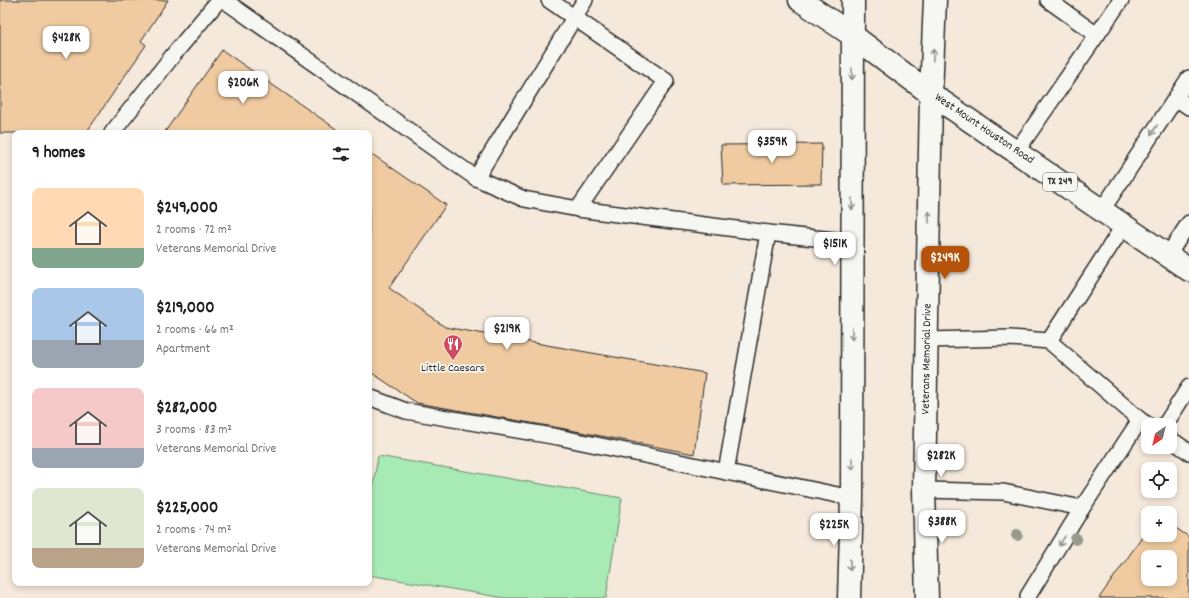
<!DOCTYPE html>
<html lang="en">
<head>
<meta charset="utf-8">
<style>
	:root { --surface:#fff; --page:#f2f2f2; --text:#202124; --muted:#757577; --accent:#b45309 }
	body { margin:0; font-family:Dekko,sans-serif; background:var(--page); color:var(--text); height:100vh; display:flex; flex-direction:column; font-size:15px; white-space:nowrap }
	* { box-sizing:border-box; margin:0 }
	p { font-size:13px; color:var(--muted) }
	.icon { flex:none; width:22px; height:22px; fill:none; stroke:currentColor; stroke-width:2; stroke-linecap:round; stroke-linejoin:round }
	.map { position:relative; flex:1; overflow:hidden }
	.side { position:absolute; left:12px; top:130px; width:360px; height:456px; display:flex; flex-direction:column; background:var(--surface); border-radius:8px; box-shadow:0 2px 6px #0003 }
	.side>* { flex:none }
	.needle { width:26px; rotate:215deg }
	.controls { position:absolute; left:1141px; top:418px; display:grid; gap:8px }
	.controls a { display:grid; place-items:center; width:36px; height:36px; border-radius:8px; background:var(--surface); box-shadow:0 2px 6px #0003; font-size:20px }
	.price { position:absolute; translate:-50% -34px; padding:0 9px; border-radius:8px; background:#fff; color:#222; font-size:13px; line-height:26px; filter:drop-shadow(0 1px 2px #0008) }
	.price::after { content:''; position:absolute; left:50%; top:24px; width:12px; height:9px; margin-left:-6px; background:inherit; clip-path:polygon(0 0,100% 0,50% 100%) }
	.price.selected { background:var(--accent); color:#fff }
	ul { padding:0; list-style:none }
	li { display:flex; align-items:center; gap:12px; height:100px; padding:0 20px }
	li span { display:grid; place-items:center; flex:none; width:112px; height:80px; border-radius:8px; color:#555 }
	li>.icon { margin-inline-start:auto }
	span .icon { width:48px; height:48px; fill:#fffc; stroke-width:1 }
	li b { font-size:17px }
	h2 { display:flex; justify-content:space-between; align-items:center; height:48px; padding:0 20px; font-size:17px }
	.map>svg:first-child { display:block }
</style>
</head>
<body>
<div class="map">
<svg width="1189" height="598" viewBox="0 0 1189 598">
	<rect width="100%" height="100%" fill="#f4e9da"/>
	<filter id="ink" filterUnits="userSpaceOnUse"><feTurbulence type="fractalNoise" baseFrequency=".025" numOctaves="2"/><feDisplacementMap in="SourceGraphic" scale="8" xChannelSelector="R" yChannelSelector="G"/><feConvolveMatrix kernelMatrix="1 2 1 2 8 2 1 2 1" color-interpolation-filters="sRGB"/></filter>
	<g filter="url(#ink)">
		<!-- green -->
		<polygon fill="#a8eab4" stroke="#6a8a70" points="378,456 622,498 606,598 505,598 369,575 369,512"/>
		<!-- building -->
		<g fill="#f0cba1" stroke="#2b2b2b" fill-rule="evenodd">
			<polygon points="0,0 168,0 141,41 146,45 86,133 0,133"/>
			<polygon points="222,50 342,133 164,133"/>
			<polygon points="822,144 821,184 723,185 721,145"/>
			<polygon points="369,152 446,205 389,288 445,327 705,373 694,454 560,428 417,403 369,371"/>
			<path d="M1170 524 1189 537V598H1099L1148 529V535H1170ZM1148 557H1170V579H1148Z"/>
		</g>
		<g fill="none" stroke-linecap="round" stroke-linejoin="round">
			<defs>
				<g id="service">
					<polyline points="224,0 476,178"/>
					<polyline points="549,0 666,81 578,209"/>
					<polyline points="585,0 476,178 524,199 578,209 768,233 852,242"/>
					<polyline points="1048,0 1097,35"/>
					<polyline points="1176,98 1189,107"/>
					<polyline points="112,133 174,54 219,0"/>
					<polyline points="1016,152 1121,0"/>
					<polyline points="1102,210 1189,78"/>
					<polyline points="1168,255 1189,223"/>
					<polyline points="927,340 1010,338 1049,341 1140,420"/>
					<polyline points="1049,341 1124,225"/>
					<polyline points="369,397 406,411 558,437 852,498"/>
					<polyline points="1165,425 1189,387"/>
					<polyline points="1170,439 1189,452"/>
					<polyline points="726,472 768,233"/>
					<polyline points="924,490 1003,492 1082,508 1140,420 1148,425"/>
					<polyline points="1028,598 1028,596 1082,508"/>
				</g>
				<g id="secondary">
					<polyline points="849,598 852,498 853,0"/>
					<polyline points="927,598 924,490 931,94 935,0"/>
				</g>
				<polyline id="primary" points="800,0 852,35 931,94 1189,270"/>
			</defs>
			<!-- service casing -->
			<use href="#service" stroke="#2b2b2b" stroke-width="18"/>
			<!-- secondary casing -->
			<use href="#secondary" stroke="#2b2b2b" stroke-width="25"/>
			<!-- primary casing -->
			<use href="#primary" stroke="#2b2b2b" stroke-width="25"/>
			<!-- service -->
			<use href="#service" stroke="#f6f6f2" stroke-width="15"/>
			<!-- secondary -->
			<use href="#secondary" stroke="#f6f6f2" stroke-width="22"/>
			<!-- primary -->
			<use href="#primary" stroke="#f6f6f2" stroke-width="22"/>
		</g>
		<!-- trees -->
		<g fill="#969b8c">
			<circle cx="1017" cy="535" r="6"/>
			<circle cx="1076" cy="539" r="6"/>
		</g>
		<!-- one-way arrows -->
		<defs><path id="oneway-shaft" d="M-6 0H5M1.5-3L5.5 0L1.5 3" fill="none" stroke-width="1.6" stroke-linecap="round" stroke-linejoin="round"/></defs>
		<g stroke="#90908e">
			<use href="#oneway-shaft" transform="translate(933 55) rotate(-88)"/>
			<use href="#oneway-shaft" transform="translate(852 74) rotate(90)"/>
			<use href="#oneway-shaft" transform="translate(1154 130) rotate(123)"/>
			<use href="#oneway-shaft" transform="translate(852 204) rotate(90)"/>
			<use href="#oneway-shaft" transform="translate(929 217) rotate(-90)"/>
			<use href="#oneway-shaft" transform="translate(852 334) rotate(90)"/>
			<use href="#oneway-shaft" transform="translate(852 464) rotate(90)"/>
			<use href="#oneway-shaft" transform="translate(1062 541) rotate(121)"/>
			<use href="#oneway-shaft" transform="translate(850 565) rotate(91)"/>
		</g>
	</g>
	<!-- icons -->
	<defs>
		<symbol id="restaurant-pin" viewBox="-11 -11 22 30"><path d="M0 17L-7.5 6A9.5 9.5 0 1 1 7.5 6Z" fill="#d1495b" stroke="#f6f6f2"/><path d="M-5-6h1v4h1v-4h1v4h1v-4h1v5L-1.5 .5V6h-2V.5L-5-1ZM5-6V6H3V1.5H1.5Q1.5-4 5-6Z" fill="#fff"/></symbol>
	</defs>
	<g fill-rule="evenodd">
		<use href="#restaurant-pin" x="442" y="333" width="22" height="30"/>
	</g>
	<g text-anchor="middle" dominant-baseline="central" stroke-width="3.5" stroke-linejoin="round" paint-order="stroke">
		<!-- shield labels -->
		<rect fill="#f6f6f2" stroke="#686867" stroke-width="1" x="1043" y="173" width="34" height="18" rx="3"/>
		<g font-size="11" font-weight="bold" fill="#2b2b2b">
			<text x="1060" y="182">TX 249</text>
		</g>
		<!-- street labels -->
		<g font-size="12" fill="#2b2b2b" stroke="#f6f6f2">
			<text transform="translate(984 129) rotate(34)">West Mount Houston Road</text>
			<text transform="translate(927 359) rotate(-89)">Veterans Memorial Drive</text>
		</g>
		<!-- poi labels -->
		<g font-size="12" fill="#2b2b2b" stroke="#f6f6f2">
			<text x="453" y="368">Little Caesars</text>
		</g>
	</g>
</svg>
<div class="controls">
<a><svg class="needle" viewBox="-14 -14 28 28"><path d="M0-13l5 13h-10z" fill="#e53935"/><path d="M0 13l5-13h-10z" fill="#757577"/></svg></a>
<a><svg class="icon" aria-label="locate" viewBox="0 0 24 24"><circle cx="12" cy="12" r="6"/><path d="M12 2v4M12 18v4M2 12h4M18 12h4"/></svg></a>
<a>+</a>
<a>−</a>
</div>
<b class="price" style="left:66px;top:60px">$428K</b>
<b class="price" style="left:243px;top:105px">$206K</b>
<b class="price" style="left:772px;top:164px">$359K</b>
<b class="price" style="left:835px;top:266px">$151K</b>
<b class="price selected" style="left:945px;top:280px">$249K</b>
<b class="price" style="left:507px;top:351px">$219K</b>
<b class="price" style="left:941px;top:478px">$282K</b>
<b class="price" style="left:942px;top:544px">$388K</b>
<b class="price" style="left:834px;top:547px">$225K</b>
<section class="side">
<h2>9 homes<svg class="icon" aria-label="filters" viewBox="0 0 24 24"><path d="M4 7h16M4 17h16"/><circle cx="9" cy="7" r="2"/><circle cx="15" cy="17" r="2"/></svg></h2>
<ul>
<li><span style="background:linear-gradient(#ffd9b3 75%,#7fa58c 0)"><svg class="icon" aria-label="home" viewBox="0 0 24 24"><path d="M3 11l9-7 9 7M6 9v11h12V9"/></svg></span><div><b>$249,000</b><p>2 rooms · 72 m²</p><p>Veterans Memorial Drive</p></div></li>
<li><span style="background:linear-gradient(#a9c7e8 65%,#9aa5b1 0)"><svg class="icon" aria-label="home" viewBox="0 0 24 24"><path d="M3 11l9-7 9 7M6 9v11h12V9"/></svg></span><div><b>$219,000</b><p>2 rooms · 66 m²</p><p>Apartment</p></div></li>
<li><span style="background:linear-gradient(#f6c9c9 75%,#9aa5b1 0)"><svg class="icon" aria-label="home" viewBox="0 0 24 24"><path d="M3 11l9-7 9 7M6 9v11h12V9"/></svg></span><div><b>$282,000</b><p>3 rooms · 83 m²</p><p>Veterans Memorial Drive</p></div></li>
<li><span style="background:linear-gradient(#dfe7d0 75%,#b9a48a 0)"><svg class="icon" aria-label="home" viewBox="0 0 24 24"><path d="M3 11l9-7 9 7M6 9v11h12V9"/></svg></span><div><b>$225,000</b><p>2 rooms · 74 m²</p><p>Veterans Memorial Drive</p></div></li>
</ul>
</section>
</div>
</body>
</html>
